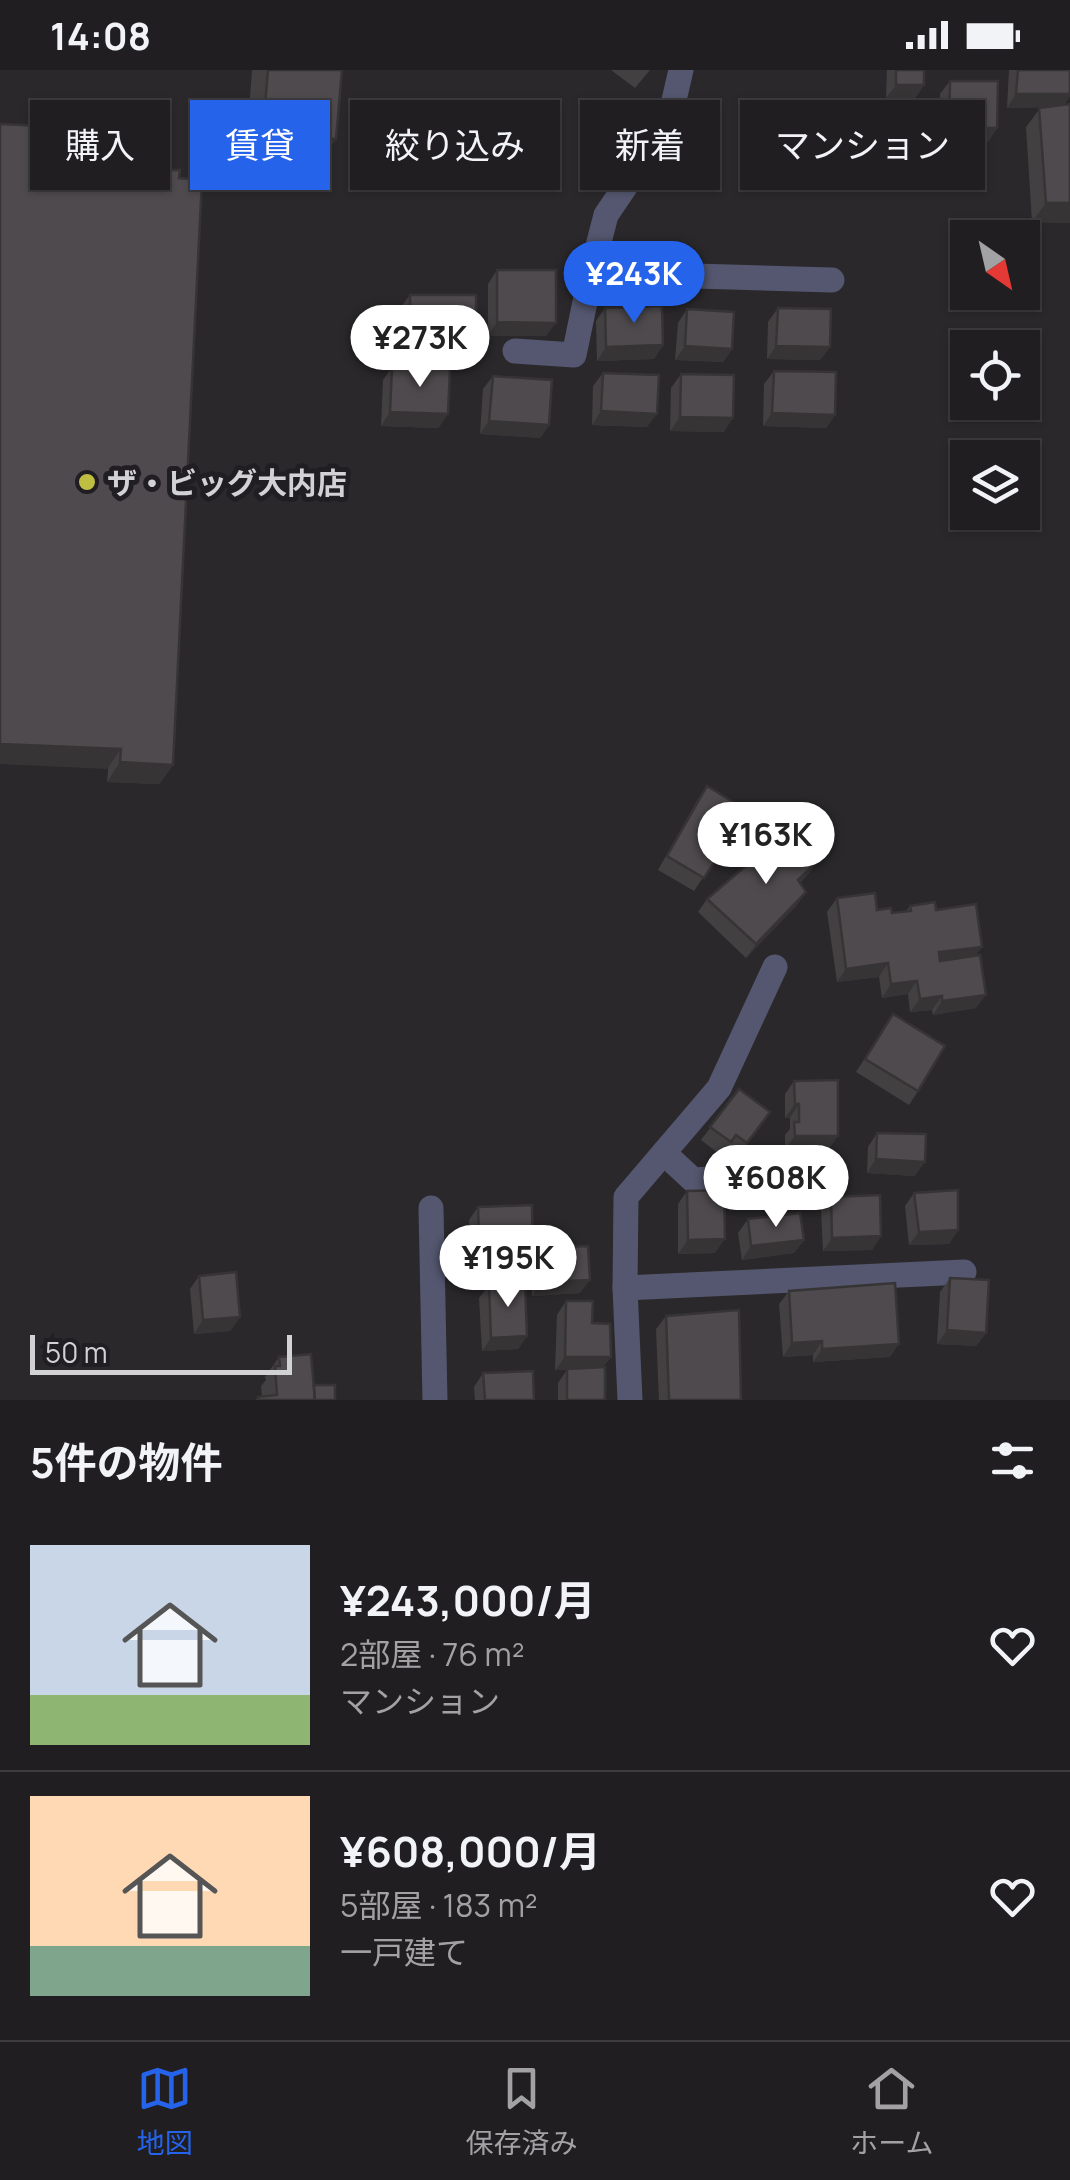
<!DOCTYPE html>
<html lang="ja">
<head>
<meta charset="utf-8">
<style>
	:root { --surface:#201e20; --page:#282729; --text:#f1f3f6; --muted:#a2a2a5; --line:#3d3c3e; --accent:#2563eb }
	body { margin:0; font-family:Manrope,"Noto Sans JP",sans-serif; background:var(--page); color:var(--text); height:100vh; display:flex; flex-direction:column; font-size:38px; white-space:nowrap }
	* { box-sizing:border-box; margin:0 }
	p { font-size:32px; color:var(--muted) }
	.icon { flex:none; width:55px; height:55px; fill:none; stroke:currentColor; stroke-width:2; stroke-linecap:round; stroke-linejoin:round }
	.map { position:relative; height:1330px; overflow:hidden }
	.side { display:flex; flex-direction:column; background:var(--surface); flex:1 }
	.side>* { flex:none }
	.top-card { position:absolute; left:30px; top:30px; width:1010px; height:90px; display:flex; gap:20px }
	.needle { width:65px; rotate:146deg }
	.controls { position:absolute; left:950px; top:150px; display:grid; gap:20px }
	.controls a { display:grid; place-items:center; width:90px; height:90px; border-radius:0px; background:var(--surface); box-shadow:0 2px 8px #0004,0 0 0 2px var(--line); font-size:50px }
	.scale { position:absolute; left:30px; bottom:25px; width:262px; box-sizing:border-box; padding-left:10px; border:5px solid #d2d1d3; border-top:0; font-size:28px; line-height:35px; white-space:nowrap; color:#d2d1d3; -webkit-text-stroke:8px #201e22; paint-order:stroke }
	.price { position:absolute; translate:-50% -85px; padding:0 22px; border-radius:35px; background:#fff; color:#222; font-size:32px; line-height:65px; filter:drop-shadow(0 2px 5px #0008) }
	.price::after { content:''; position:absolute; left:50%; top:60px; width:30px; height:22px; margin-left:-15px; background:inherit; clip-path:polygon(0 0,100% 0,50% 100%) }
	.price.on { background:var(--accent); color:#fff }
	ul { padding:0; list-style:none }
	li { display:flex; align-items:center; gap:30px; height:250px; padding:0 30px }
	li+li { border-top:2px solid var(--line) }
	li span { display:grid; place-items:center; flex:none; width:280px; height:200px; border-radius:0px; color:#555 }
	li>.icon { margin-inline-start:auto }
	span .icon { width:120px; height:120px; fill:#fffc; stroke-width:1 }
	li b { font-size:42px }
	h2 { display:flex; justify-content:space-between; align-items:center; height:120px; padding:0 30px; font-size:42px }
	.chip { padding:0 35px; border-radius:0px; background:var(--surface); box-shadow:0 2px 8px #0004,0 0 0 2px var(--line); font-size:35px; line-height:90px }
	.chip.on { background:var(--accent); color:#fff }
	.status { display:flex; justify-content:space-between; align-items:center; height:70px; padding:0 50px; background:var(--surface); direction:ltr }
	.status svg { height:28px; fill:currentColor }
	.tabs { display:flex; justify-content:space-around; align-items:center; height:140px; border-top:2px solid var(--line); background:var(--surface); font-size:28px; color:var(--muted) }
	.tabs a { display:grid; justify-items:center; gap:5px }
	.tabs .on { color:var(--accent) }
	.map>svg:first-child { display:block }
</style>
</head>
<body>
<div class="status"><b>14:08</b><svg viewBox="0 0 49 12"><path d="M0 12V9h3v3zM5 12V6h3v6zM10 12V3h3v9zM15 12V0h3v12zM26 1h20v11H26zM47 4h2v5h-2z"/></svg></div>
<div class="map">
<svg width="1070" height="1330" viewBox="0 0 1070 1330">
	<rect width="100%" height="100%" fill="#2a282b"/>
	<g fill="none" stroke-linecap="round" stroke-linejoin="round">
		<!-- street -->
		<g stroke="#54576f" stroke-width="25">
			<polyline points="681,0 669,52 606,145 591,203 832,210"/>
			<polyline points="515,281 574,285 591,203"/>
			<polyline points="664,1083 693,1110 834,1102"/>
			<polyline points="431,1138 435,1330"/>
			<polyline points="625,1218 964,1202"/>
			<polyline points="630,1330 625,1218 626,1127 719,1018 775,897"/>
		</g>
	</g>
	<!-- wall -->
	<g fill="#434042">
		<polygon points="252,0 342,0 336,69 319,94 316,94 304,111 244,107"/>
		<polygon points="611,0 650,0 635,18"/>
		<polygon points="887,0 924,0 915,29 886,28"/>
		<polygon points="1009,0 1070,0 1070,26 1064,35 1070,34 1070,153 1032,152 1026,57 1041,37 1007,38"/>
		<polygon points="950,11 997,58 988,72 939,71 940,24"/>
		<polygon points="164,100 173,695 159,714 107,712"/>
		<polygon points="497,200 546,266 488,266 488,214"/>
		<polygon points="410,225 466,271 400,271 400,238"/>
		<polygon points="605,238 663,275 654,289 597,291 596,251"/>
		<polygon points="778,238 830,277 820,290 767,289 768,252"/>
		<polygon points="687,239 732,279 723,292 675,290 678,253"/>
		<polygon points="392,297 448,344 438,358 381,356 383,310"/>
		<polygon points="774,301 835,345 826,358 763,356 764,314"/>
		<polygon points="603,303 647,357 592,355 593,316"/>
		<polygon points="681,304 724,362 670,361 671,318"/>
		<polygon points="493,306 549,355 540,368 480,364 483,319"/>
		<polygon points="707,716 748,741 694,821 658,800 698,729"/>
		<polygon points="819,790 809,803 800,813 806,822 796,836 746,888 698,842 707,829"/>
		<polygon points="837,828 892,843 906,841 910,836 936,840 982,877 975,886 976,938 933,945 932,940 910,942 908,924 882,928 879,907 837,912 827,842"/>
		<polygon points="893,944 918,1021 909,1035 856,1002"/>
		<polygon points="794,1011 829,1079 785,1079 785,1065 790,1059 790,1048 785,1048 785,1024"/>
		<polygon points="739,1019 770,1042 738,1087 726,1079 722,1086 701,1070"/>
		<polygon points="877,1063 915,1106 867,1103 868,1077"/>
		<polygon points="687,1121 715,1183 678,1184 678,1134"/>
		<polygon points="914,1123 958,1160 949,1174 909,1175 905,1136"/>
		<polygon points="831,1127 881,1166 872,1180 823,1181 821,1141"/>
		<polygon points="478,1137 533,1186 539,1178 580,1223 532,1226 530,1200 524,1209 470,1210 469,1150"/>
		<polygon points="748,1149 804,1170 794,1183 742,1190 738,1163"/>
		<polygon points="199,1206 240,1247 230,1261 194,1264 190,1219"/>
		<polygon points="950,1208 986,1263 976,1276 937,1274 940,1222"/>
		<polygon points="489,1215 527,1266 518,1279 482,1281 479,1228"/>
		<polygon points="789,1221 890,1287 813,1292 813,1285 783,1287 779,1234"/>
		<polygon points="566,1231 592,1253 611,1287 603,1297 605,1330 558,1330 558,1313 567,1300 555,1300 557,1245"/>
		<polygon points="666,1246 741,1330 659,1330 656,1259"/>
		<polygon points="279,1287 314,1315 335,1330 256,1330 258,1327 262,1327 261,1316 266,1310 265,1307"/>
		<polygon points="483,1303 534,1330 475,1330 474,1317"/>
	</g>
	<!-- shaded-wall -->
	<g fill="#373436">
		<polygon points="896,15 924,15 915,29 886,28"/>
		<polygon points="1016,24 1070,24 1070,26 1062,37 1007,38"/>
		<polygon points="949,58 997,58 988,72 939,71"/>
		<polygon points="323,68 336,69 319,94 316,94 304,111 244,107 261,82"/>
		<polygon points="1046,133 1070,133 1070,153 1032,152"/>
		<polygon points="497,252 556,253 546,266 488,266"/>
		<polygon points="410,258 476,258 466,271 400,271"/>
		<polygon points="663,275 654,289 597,291 606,277"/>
		<polygon points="685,276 732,279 723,292 675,290"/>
		<polygon points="776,276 830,277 820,290 767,289"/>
		<polygon points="601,341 657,344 647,357 592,355"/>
		<polygon points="390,342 448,344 438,358 381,356"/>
		<polygon points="772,343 835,345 826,358 763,356"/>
		<polygon points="680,347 733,348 724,362 670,361"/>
		<polygon points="489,351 549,355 540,368 480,364"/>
		<polygon points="0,674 121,679 107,699 0,694"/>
		<polygon points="120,692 173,695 159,714 107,712"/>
		<polygon points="819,790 809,803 788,824 798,810"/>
		<polygon points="806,822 796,836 746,888 756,874"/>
		<polygon points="982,877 972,890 929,896 939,882"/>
		<polygon points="888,893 879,907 837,912 846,899"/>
		<polygon points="917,911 908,924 882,928 891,914"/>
		<polygon points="986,925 976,938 933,945 942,931"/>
		<polygon points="942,926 932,940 910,942 920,929"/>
		<polygon points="795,1034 799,1034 790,1048 785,1048"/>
		<polygon points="795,1066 838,1066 829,1079 785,1079"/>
		<polygon points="876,1089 925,1092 915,1106 867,1103"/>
		<polygon points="958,1160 949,1174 909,1175 919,1162"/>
		<polygon points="881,1166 872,1180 823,1181 832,1168"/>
		<polygon points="725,1169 715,1183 678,1184 688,1170"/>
		<polygon points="804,1170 794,1183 742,1190 751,1176"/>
		<polygon points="533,1195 524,1209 470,1210 480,1197"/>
		<polygon points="590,1210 580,1223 532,1226 541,1212"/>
		<polygon points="240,1247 230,1261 194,1264 203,1250"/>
		<polygon points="947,1260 986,1263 976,1276 937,1274"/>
		<polygon points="527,1266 518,1279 482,1281 491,1268"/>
		<polygon points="822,1271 813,1285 783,1287 792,1273"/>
		<polygon points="899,1274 890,1287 813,1292 822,1279"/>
		<polygon points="565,1287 611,1287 601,1300 555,1300"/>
	</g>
	<!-- building -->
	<g fill="#4e4a4d" stroke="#373436" stroke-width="2.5">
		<polygon points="268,0 342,0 336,69 323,68 321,86 261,82"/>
		<rect x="896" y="0" width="28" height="15"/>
		<polygon points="1018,0 1070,0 1070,24 1016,24"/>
		<polygon points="950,11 998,11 997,58 949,58"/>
		<polygon points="1070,34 1070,133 1046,133 1039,38"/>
		<polygon points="0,54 166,62 164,100 180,100 179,108 202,110 173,695 120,692 121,679 0,674"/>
		<polygon points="497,200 556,200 556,253 497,252"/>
		<rect x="410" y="225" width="66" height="33"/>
		<polygon points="662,236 663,275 606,277 605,238"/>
		<polygon points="778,238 831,239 830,277 776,276"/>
		<polygon points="687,239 734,242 732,279 685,276"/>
		<polygon points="392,297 450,299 448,344 390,342"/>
		<polygon points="774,301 836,302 835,345 772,343"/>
		<polygon points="603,303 659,305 657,344 601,341"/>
		<polygon points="681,304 734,305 733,348 680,347"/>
		<polygon points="493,306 552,310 549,355 489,351"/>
		<polygon points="707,716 748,741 704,808 667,786"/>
		<polygon points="790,758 819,790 798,810 806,822 756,874 707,829"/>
		<polygon points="875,823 877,840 891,838 892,843 911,841 910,836 935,832 936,840 976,834 982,877 939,882 940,891 980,885 986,925 942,931 942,926 920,929 917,911 891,914 888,893 846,899 837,828"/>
		<polygon points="893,944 945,976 918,1021 865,989"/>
		<polygon points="838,1010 838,1066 795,1066 794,1052 799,1052 799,1034 795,1034 794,1011"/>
		<polygon points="739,1019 770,1042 747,1073 736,1065 731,1072 710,1057"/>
		<polygon points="877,1063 926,1064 925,1092 876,1089"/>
		<polygon points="724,1120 725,1169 688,1170 687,1121"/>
		<polygon points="958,1120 958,1160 919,1162 914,1123"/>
		<polygon points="880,1125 881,1166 832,1168 831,1127"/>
		<polygon points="532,1135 533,1195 480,1197 478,1137"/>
		<polygon points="800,1143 804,1170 751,1176 748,1149"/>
		<polygon points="588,1176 590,1210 541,1212 539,1178"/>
		<polygon points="236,1202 240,1247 203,1250 199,1206"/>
		<polygon points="950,1208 989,1210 986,1263 947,1260"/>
		<polygon points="525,1213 527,1266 491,1268 489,1215"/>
		<polygon points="895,1213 899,1274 822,1279 822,1271 792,1273 789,1221"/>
		<polygon points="566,1231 593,1231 592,1253 610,1254 611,1287 565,1287"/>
		<polygon points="739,1240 741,1330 669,1330 666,1246"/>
		<polygon points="311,1284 315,1330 259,1330 258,1327 277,1325 275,1296 280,1296 279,1287"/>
		<polygon points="605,1297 605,1330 567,1330 567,1299"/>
		<polygon points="533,1301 534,1330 485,1330 483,1303"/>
		<polygon points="314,1315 335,1315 335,1330 315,1330"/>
	</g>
	<!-- markers -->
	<circle fill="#bebf42" stroke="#201e22" stroke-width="4" cx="87" cy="412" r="10"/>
	<g text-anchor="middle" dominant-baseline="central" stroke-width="10" stroke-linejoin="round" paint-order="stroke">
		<!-- poi labels -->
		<g font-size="30" font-weight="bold" fill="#d2d1d3" stroke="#201e22" text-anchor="start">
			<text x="107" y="412">ザ・ビッグ大内店</text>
		</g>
	</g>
</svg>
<div class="controls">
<a><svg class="needle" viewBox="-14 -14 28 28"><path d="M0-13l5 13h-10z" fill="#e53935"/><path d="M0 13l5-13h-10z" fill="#a2a2a5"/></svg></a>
<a><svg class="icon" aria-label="locate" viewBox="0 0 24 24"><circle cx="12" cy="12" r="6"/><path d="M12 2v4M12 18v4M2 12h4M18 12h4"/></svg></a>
<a><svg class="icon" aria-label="layers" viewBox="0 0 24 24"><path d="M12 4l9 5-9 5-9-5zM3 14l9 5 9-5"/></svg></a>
</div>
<div class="scale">50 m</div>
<b class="price on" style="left:634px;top:256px">¥243K</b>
<b class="price" style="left:420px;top:320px">¥273K</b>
<b class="price" style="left:766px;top:817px">¥163K</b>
<b class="price" style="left:776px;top:1160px">¥608K</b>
<b class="price" style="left:508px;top:1240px">¥195K</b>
<div class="top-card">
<a class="chip">購入</a>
<a class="chip on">賃貸</a>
<a class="chip">絞り込み</a>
<a class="chip">新着</a>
<a class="chip">マンション</a>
</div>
</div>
<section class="side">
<h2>5件の物件<svg class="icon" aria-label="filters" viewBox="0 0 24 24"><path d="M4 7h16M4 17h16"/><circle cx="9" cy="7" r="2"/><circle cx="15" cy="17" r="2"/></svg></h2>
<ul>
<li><span style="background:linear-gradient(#c9d6e8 75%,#8fb573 0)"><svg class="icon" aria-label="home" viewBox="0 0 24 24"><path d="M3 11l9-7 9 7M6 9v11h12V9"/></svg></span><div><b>¥243,000/月</b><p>2部屋 · 76 m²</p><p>マンション</p></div><svg class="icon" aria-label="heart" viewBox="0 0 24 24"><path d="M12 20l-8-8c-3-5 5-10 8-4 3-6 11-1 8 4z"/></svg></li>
<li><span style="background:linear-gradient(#ffd9b3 75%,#7fa58c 0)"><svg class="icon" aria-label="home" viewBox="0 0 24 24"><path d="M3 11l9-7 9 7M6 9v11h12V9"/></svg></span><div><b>¥608,000/月</b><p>5部屋 · 183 m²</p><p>一戸建て</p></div><svg class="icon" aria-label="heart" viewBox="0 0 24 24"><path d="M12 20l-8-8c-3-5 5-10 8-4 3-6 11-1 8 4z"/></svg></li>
</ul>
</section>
<nav class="tabs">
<a class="on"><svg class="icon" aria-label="map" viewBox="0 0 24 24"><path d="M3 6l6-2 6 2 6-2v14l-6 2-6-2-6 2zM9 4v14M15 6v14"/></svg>地図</a>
<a><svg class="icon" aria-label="saved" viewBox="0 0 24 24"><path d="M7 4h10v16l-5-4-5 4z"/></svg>保存済み</a>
<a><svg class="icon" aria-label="home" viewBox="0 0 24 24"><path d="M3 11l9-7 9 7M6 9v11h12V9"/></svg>ホーム</a>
</nav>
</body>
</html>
